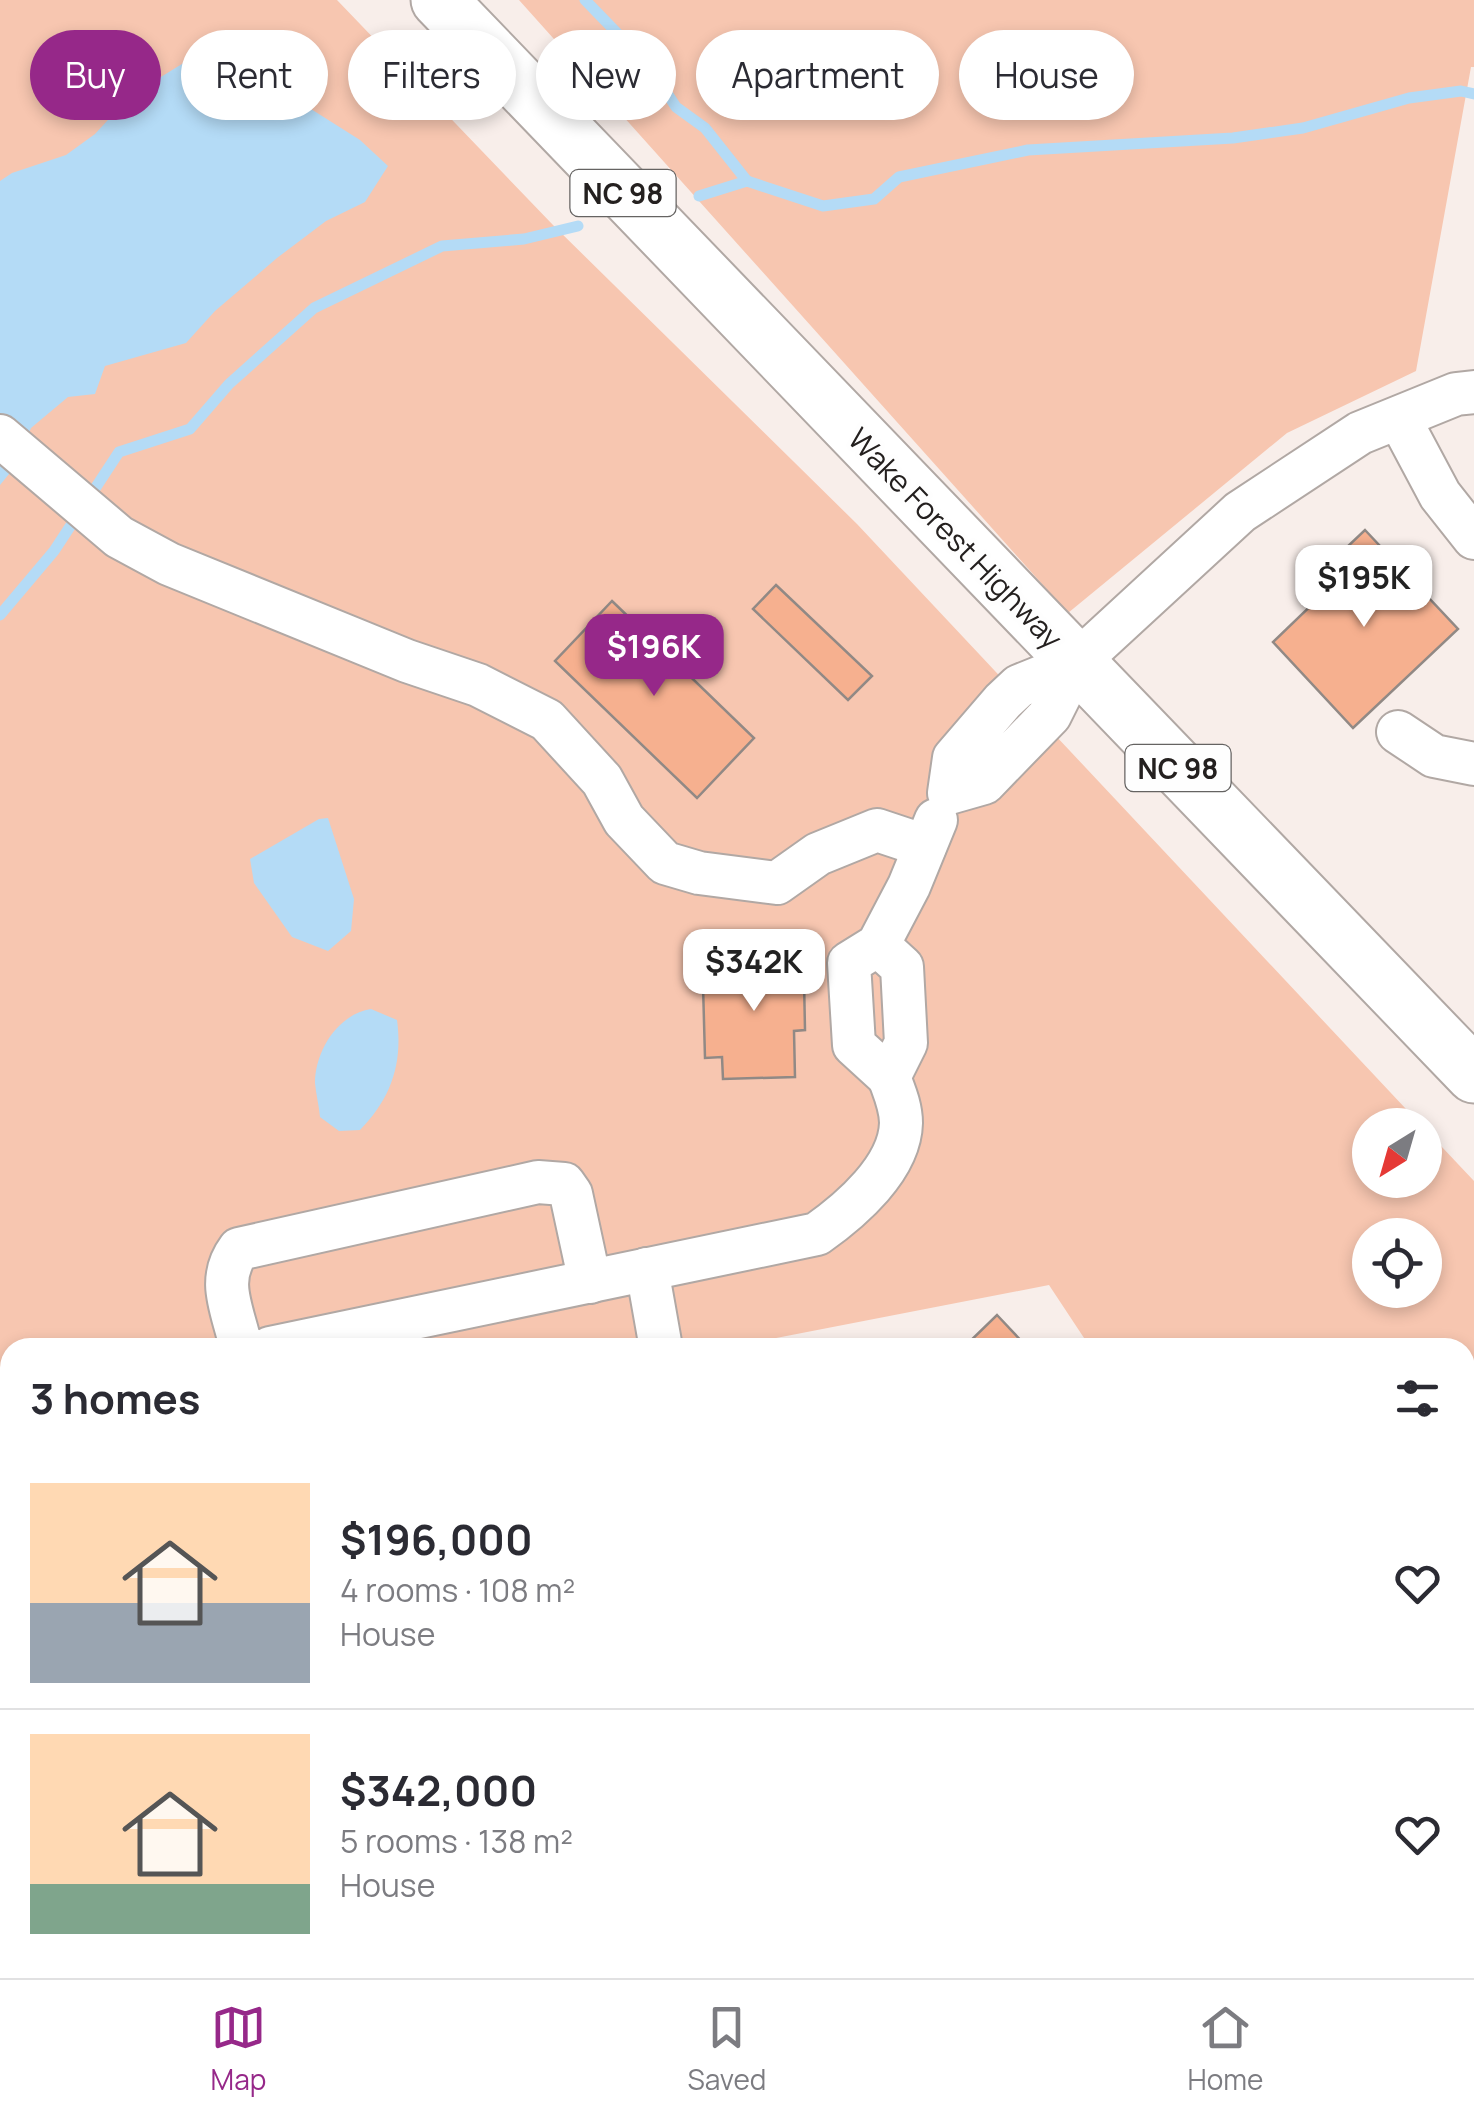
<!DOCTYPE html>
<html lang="en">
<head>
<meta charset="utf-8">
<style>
	:root { --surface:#fff; --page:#f7f7f7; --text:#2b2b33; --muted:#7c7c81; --line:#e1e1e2; --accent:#962889 }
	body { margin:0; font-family:Manrope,sans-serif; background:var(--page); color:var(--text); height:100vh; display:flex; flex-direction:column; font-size:38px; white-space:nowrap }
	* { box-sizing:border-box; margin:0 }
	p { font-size:32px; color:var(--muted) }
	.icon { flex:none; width:55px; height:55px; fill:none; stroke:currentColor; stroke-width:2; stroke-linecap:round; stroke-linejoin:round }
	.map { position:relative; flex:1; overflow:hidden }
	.sheet { position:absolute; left:0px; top:1338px; width:1475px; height:642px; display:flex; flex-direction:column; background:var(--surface); border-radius:30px 30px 0 0; box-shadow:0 5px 15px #0003 }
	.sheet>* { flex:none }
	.guide { position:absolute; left:30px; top:30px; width:1415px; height:90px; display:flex; gap:20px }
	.needle { width:65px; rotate:217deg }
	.controls { position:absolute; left:1352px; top:1108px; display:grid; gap:20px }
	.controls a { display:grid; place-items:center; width:90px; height:90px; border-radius:50%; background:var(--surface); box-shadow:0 5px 15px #0003; font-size:50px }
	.price { position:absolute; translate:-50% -85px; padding:0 22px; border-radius:20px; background:#fff; color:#222; font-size:32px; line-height:65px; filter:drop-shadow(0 2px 5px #0008) }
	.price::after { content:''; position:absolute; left:50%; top:60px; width:30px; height:22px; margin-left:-15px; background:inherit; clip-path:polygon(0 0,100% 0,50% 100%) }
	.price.current { background:var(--accent); color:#fff }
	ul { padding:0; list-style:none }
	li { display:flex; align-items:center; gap:30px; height:250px; padding:0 30px }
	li+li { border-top:2px solid var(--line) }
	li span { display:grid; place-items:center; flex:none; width:280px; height:200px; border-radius:0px; color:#555 }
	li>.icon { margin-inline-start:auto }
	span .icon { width:120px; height:120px; fill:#fffc; stroke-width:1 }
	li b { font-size:42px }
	h2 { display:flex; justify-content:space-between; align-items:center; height:120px; padding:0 30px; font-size:42px }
	.pill { padding:0 35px; border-radius:45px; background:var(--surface); box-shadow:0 5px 15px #0003; font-size:35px; line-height:90px }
	.pill.current { background:var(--accent); color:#fff }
	.dock { display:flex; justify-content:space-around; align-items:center; height:140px; border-top:2px solid var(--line); background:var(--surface); font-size:28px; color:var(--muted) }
	.dock a { display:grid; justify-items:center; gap:5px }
	.dock .current { color:var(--accent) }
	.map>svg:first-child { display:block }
</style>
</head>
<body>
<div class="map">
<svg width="1474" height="1978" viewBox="0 0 1474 1978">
	<rect width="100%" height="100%" fill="#f8eeea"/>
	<!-- green -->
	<g fill="#f7c6b0" fill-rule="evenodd">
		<path d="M0 0H337L553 225 857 524 1421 1125H1370V1180H1425V1129L1474 1181V1893L1465 1882V1348L1090 1347 1049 1285 730 1347 10 1348V1970H353L357 1978H0ZM1370 1235H1425V1290H1370Z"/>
		<polygon points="519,0 1474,0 1474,67 1471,67 1416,371 1287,433 1068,613"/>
	</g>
	<!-- water -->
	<g fill="#b4dbf6">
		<polygon points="190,59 243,66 360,140 388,166 365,202 326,221 277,258 215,311 186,343 105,366 95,394 68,397 31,428 14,468 0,485 0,181 12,173 66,155 95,134 130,96"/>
		<polygon points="328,818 354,899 351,931 328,951 292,937 254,883 250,859 319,819"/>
		<path d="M371 1009 397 1020C403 1063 391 1099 360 1130L339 1131 320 1117C319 1106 316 1094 315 1083 315 1051 338 1014 371 1009Z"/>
	</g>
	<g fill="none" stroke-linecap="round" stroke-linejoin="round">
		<!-- stream -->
		<g stroke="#b4dbf6" stroke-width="11">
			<polyline points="585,0 650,67 676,107 705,128 747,181"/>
			<polyline points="699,196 747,181 823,206 874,199 899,177 1028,150 1233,138 1303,128 1409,98 1461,91 1474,94"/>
			<polyline points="0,615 54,551 119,452 190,429 229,384 314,308 442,246 524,239 578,226"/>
		</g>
	</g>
	<!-- building -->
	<g fill="#f6b08f" stroke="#918985" stroke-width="2.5">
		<polygon points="1365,530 1458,629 1353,728 1273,642 1322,595 1310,582"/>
		<polygon points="776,585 872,676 848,700 753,609"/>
		<polygon points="612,601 754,738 697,798 555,661"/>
		<polygon points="791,947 792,980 804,980 805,1030 794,1031 795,1077 723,1079 722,1057 705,1058 703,985 720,985 719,954 739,954 739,949"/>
		<polygon points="997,1315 1028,1348 963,1348"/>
		<polygon points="765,1970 826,1970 827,1978 766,1978"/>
		<polygon points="1303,1970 1375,1970 1381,1978 1292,1978"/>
	</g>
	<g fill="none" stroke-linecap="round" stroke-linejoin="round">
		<defs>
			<g id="minor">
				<polyline points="1399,418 1440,495 1474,538"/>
				<polyline points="0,436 119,537 169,564 407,661 478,685 547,720 602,780 624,820 665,863 699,873 777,883 818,854 877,830 925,846"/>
				<polyline points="1076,663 1019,686 1003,701 954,758 949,793 984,783 1050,715 1076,663 1240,512 1360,433 1456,394 1474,392"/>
				<polyline points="1398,732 1434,756 1474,764"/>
				<polyline points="878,945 902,967 906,1043 889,1077 854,1045 849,963 878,945 909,886 936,820"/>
				<polyline points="647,1269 661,1348"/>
				<path d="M248 1348 240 1343C232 1308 216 1280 239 1249L538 1182 564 1184 571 1194 590 1282"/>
				<path d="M270 1348 817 1234C851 1210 900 1168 901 1123 901 1106 894 1091 889 1077"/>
				<polyline points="677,1970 678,1978"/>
				<polyline points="1166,1970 1169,1978"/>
			</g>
			<polyline id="highway" points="439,0 1474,1075"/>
		</defs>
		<!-- minor casing -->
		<use href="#minor" stroke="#b1a8a4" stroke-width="46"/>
		<!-- highway casing -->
		<use href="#highway" stroke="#b1a8a4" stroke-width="59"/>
		<!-- minor -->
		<use href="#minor" stroke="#fff" stroke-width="42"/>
		<!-- highway -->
		<use href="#highway" stroke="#fff" stroke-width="55"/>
	</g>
	<g text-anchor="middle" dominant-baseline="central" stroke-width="9" stroke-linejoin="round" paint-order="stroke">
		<!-- shield labels -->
		<g fill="#fefefe" stroke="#656362" stroke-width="2.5">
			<rect x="570.5" y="170" width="105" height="46" rx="8"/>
			<rect x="1125.5" y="745" width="105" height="46" rx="8"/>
		</g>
		<g font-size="28" font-weight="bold" fill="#24201f">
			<text x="623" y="193">NC 98</text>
			<text x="1178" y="768">NC 98</text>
		</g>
		<!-- street labels -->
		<g font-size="30" fill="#24201f" stroke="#fefefe">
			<text transform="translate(956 538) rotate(46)">Wake Forest Highway</text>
		</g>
	</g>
</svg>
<div class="controls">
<a><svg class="needle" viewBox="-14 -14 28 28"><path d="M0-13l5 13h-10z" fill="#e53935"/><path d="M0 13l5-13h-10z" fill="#7c7c81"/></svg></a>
<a><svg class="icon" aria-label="locate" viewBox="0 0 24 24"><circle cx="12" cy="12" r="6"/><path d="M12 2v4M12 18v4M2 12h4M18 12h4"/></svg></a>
</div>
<b class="price" style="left:1364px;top:630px">$195K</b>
<b class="price current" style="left:654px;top:699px">$196K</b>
<b class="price" style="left:754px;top:1014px">$342K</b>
<div class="guide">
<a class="pill current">Buy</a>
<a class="pill">Rent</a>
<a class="pill">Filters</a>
<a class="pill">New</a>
<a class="pill">Apartment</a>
<a class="pill">House</a>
</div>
<section class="sheet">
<h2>3 homes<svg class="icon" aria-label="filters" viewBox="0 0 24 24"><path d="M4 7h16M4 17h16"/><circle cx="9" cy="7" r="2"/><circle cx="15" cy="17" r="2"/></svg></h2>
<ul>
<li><span style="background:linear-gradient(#ffd9b3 60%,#9aa5b1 0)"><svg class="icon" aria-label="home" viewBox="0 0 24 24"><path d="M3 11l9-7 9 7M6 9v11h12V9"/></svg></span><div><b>$196,000</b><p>4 rooms · 108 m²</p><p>House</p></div><svg class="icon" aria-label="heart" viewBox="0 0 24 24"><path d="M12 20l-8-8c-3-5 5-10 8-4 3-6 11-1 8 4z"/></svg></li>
<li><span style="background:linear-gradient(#ffd9b3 75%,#7fa58c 0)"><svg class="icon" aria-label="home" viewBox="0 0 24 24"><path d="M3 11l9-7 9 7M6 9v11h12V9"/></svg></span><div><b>$342,000</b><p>5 rooms · 138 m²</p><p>House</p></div><svg class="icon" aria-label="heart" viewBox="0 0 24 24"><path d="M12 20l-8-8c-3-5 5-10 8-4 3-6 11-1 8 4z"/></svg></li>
</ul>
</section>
</div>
<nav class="dock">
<a class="current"><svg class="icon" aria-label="map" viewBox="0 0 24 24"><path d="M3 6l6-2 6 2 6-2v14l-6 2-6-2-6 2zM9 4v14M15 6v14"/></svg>Map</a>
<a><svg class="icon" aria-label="saved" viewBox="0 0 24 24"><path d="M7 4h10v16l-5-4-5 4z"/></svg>Saved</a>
<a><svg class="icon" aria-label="home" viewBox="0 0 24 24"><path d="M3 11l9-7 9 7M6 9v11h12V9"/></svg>Home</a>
</nav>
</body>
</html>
